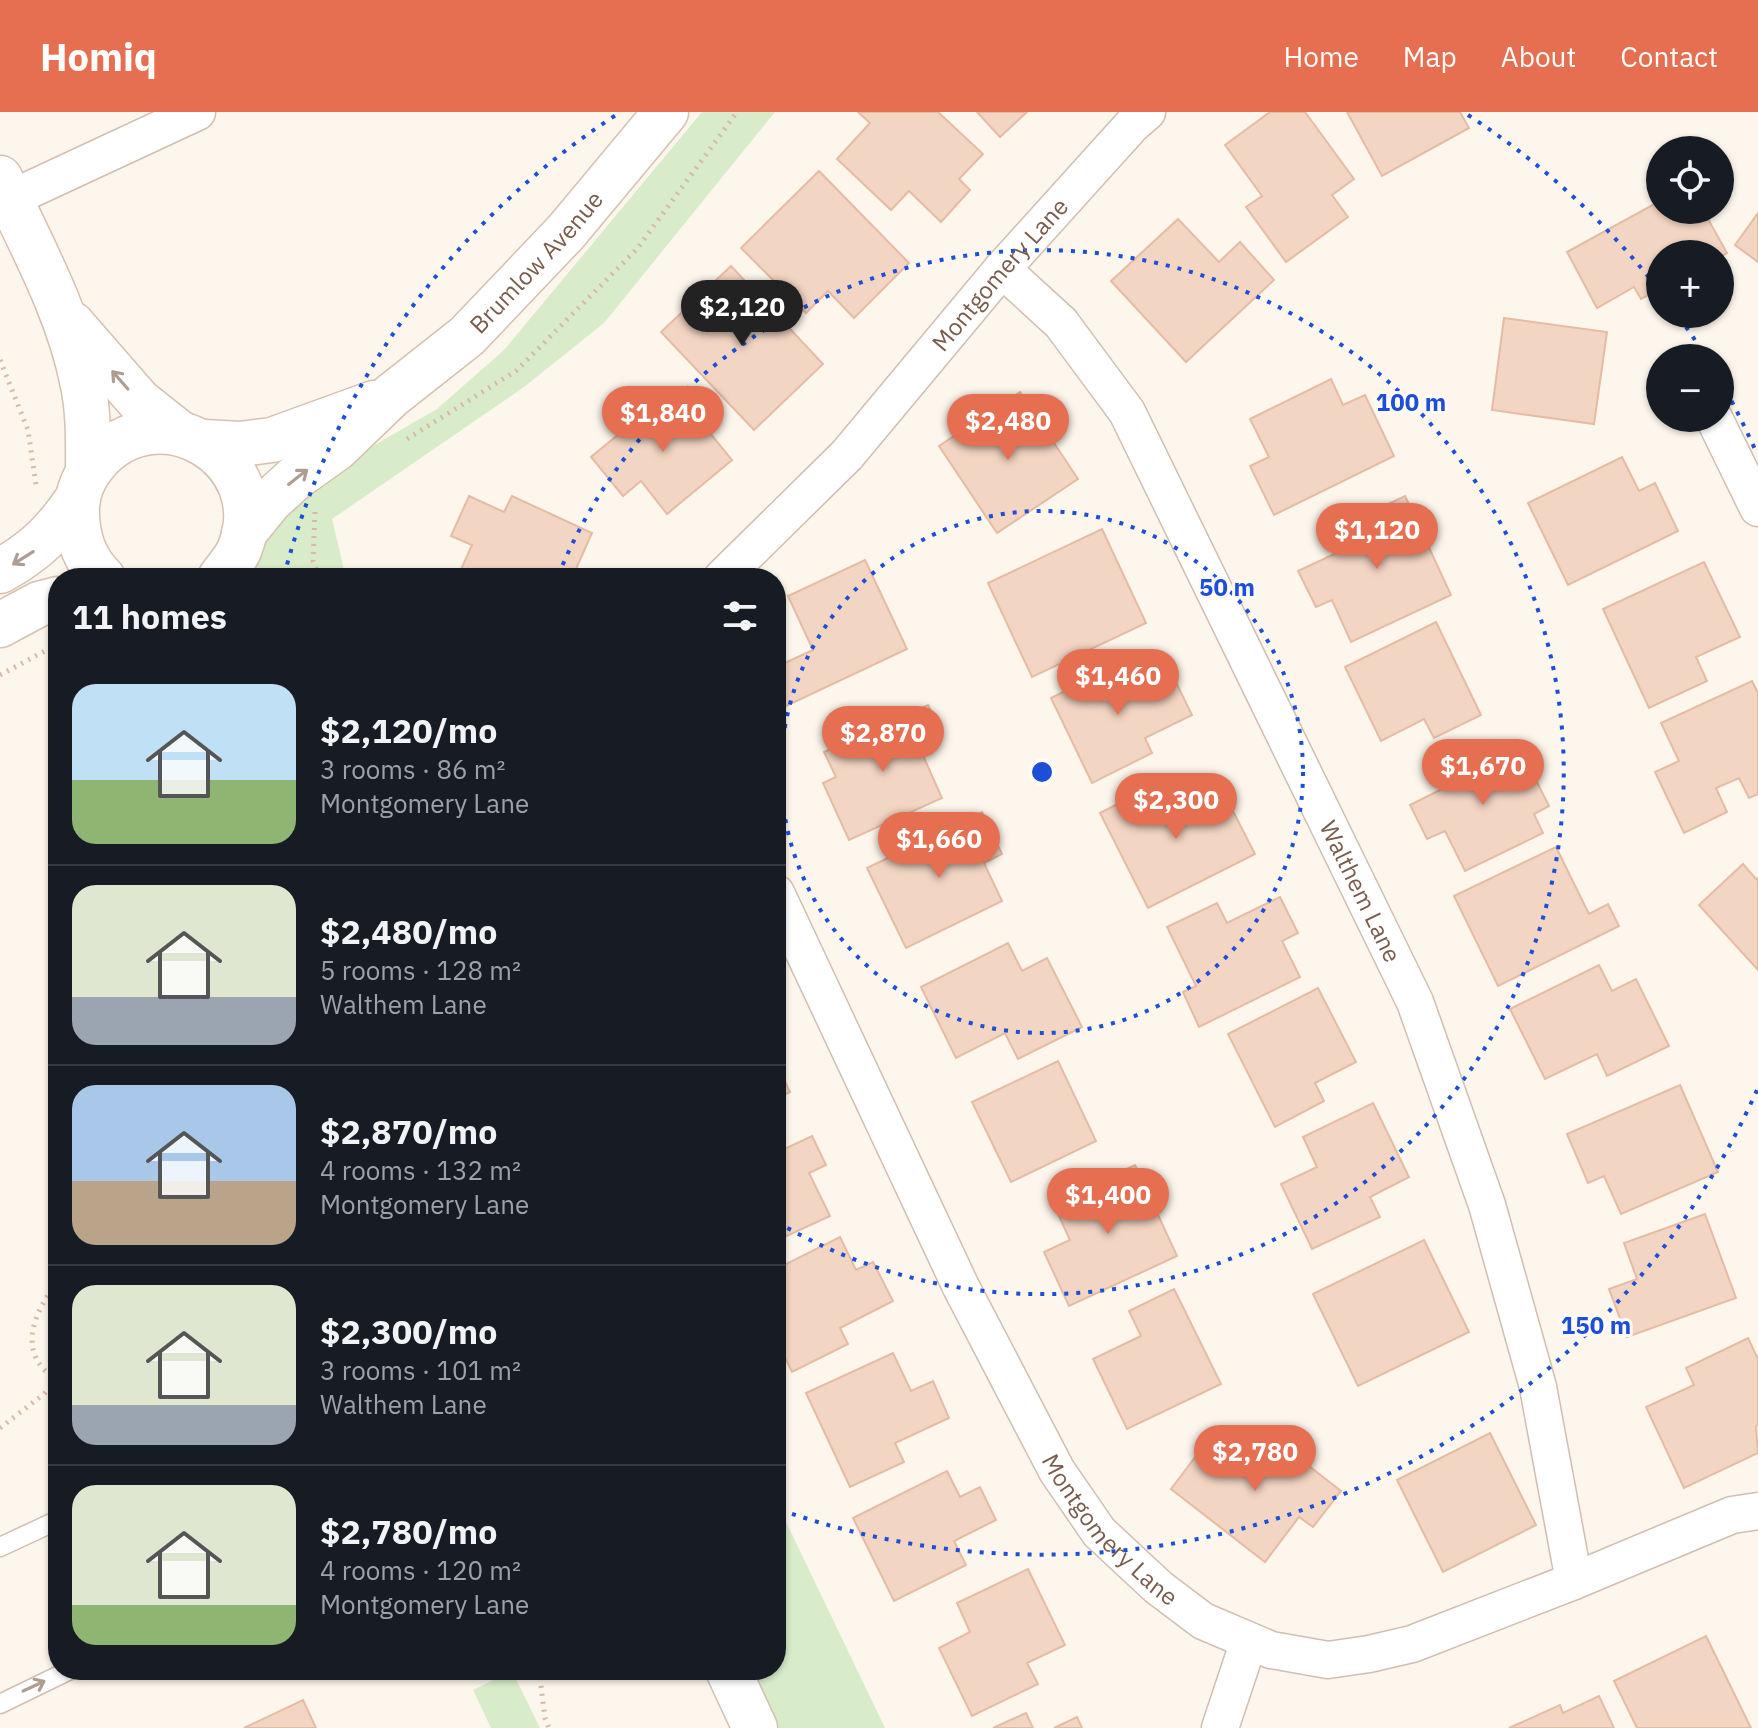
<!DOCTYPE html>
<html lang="en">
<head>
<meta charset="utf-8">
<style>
	:root { --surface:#171b24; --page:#242831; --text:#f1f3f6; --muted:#9ea1a6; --line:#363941; --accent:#e76f51 }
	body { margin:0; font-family:"IBM Plex Sans",sans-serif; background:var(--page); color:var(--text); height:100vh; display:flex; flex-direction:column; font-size:30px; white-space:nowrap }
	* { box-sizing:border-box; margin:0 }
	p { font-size:26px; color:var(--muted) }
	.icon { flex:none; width:44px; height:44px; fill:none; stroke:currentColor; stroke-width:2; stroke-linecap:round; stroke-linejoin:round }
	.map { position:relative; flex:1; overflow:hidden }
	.sheet { position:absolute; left:48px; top:456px; width:738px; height:1112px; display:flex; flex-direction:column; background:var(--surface); border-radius:32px; box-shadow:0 2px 6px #0004 }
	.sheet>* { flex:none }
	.buttons { position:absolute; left:1646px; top:24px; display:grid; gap:16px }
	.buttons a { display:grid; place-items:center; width:88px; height:88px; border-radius:50%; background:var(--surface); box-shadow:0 2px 6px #0004; font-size:40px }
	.price { position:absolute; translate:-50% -68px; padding:0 18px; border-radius:28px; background:var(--accent); color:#fff; font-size:26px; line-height:52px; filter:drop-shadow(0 2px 4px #0008) }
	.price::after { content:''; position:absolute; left:50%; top:48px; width:24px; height:18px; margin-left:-12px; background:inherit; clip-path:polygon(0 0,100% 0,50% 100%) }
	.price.current { background:#222; color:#fff }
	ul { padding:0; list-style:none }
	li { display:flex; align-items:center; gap:24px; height:200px; padding:0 24px }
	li+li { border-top:2px solid var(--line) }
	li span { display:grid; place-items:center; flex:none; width:224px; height:160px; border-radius:24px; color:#555 }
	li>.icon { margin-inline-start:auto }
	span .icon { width:96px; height:96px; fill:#fffc; stroke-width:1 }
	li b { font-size:34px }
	h2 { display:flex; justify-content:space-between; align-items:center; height:96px; padding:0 24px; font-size:34px }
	header { display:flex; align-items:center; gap:48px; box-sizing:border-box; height:112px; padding:0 40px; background:var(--accent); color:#fff }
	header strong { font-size:38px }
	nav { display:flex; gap:44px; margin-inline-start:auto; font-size:28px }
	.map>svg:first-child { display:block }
</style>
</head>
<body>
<header>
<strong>Homiq</strong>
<nav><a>Home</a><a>Map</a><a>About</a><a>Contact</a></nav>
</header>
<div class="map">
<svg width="1758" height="1616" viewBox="0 0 1758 1616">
	<rect width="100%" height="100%" fill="#fdf6ec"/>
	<!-- green -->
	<g fill="#d8ecc9">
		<polygon points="702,0 775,0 604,211 524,275 332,407 346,466 253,466 259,428 307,372 437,297 504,238"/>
		<polygon points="776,1389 885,1616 773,1616 745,1558 776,1558"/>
		<polygon points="512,1559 540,1616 491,1616 473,1578"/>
	</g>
	<!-- building -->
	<g fill="#f3d5c3" stroke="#e6bba3" stroke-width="2">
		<polygon points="858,0 938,0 983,42 959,67 970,78 941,110 909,79 891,98 837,47 870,11"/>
		<polygon points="977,0 1027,0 1000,25"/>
		<polygon points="1270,0 1305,0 1354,67 1332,83 1348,105 1286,150 1246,95 1262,84 1225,33"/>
		<polygon points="1347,0 1460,0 1469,16 1382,64"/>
		<polygon points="819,59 909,151 854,206 828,179 806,201 741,136"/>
		<polygon points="1660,89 1660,98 1703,98 1727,141 1720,145 1720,142 1660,142 1660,177 1641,187 1634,175 1597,196 1567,140"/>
		<polygon points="1758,101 1758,150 1735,133"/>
		<polygon points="1178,107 1219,150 1240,130 1274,168 1186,250 1111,169"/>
		<polygon points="731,154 823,252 754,318 661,220"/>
		<polygon points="1504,206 1607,220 1594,312 1492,298"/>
		<polygon points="1331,267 1343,293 1365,283 1394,344 1274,403 1250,354 1269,345 1250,307"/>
		<polygon points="674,277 732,348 667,402 641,369 623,384 591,345"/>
		<polygon points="1020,280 1078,367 997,421 939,334"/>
		<polygon points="1622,345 1639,379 1655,371 1678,419 1568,473 1528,391"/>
		<polygon points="469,384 504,400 512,384 592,421 572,466 457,466 472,433 451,424"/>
		<polygon points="1405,384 1451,483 1351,530 1332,488 1316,495 1298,459 1343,438 1333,418"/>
		<polygon points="1102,417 1146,511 1032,565 988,471"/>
		<polygon points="865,448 907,537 784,595 776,577 776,555 813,538 788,484"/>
		<polygon points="1704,450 1740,525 1696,545 1707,569 1649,596 1603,497"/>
		<polygon points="1436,510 1481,603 1434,626 1424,607 1381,629 1345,555"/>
		<polygon points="1132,546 1147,577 1173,564 1192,603 1145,626 1152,641 1092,671 1051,586"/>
		<polygon points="1752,569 1758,581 1758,682 1749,686 1739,666 1716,676 1727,700 1684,721 1655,660 1679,649 1661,611"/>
		<polygon points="928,593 941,619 917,630 942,686 849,728 823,671 836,665 824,640"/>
		<polygon points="1492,628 1509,661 1528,652 1549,694 1534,702 1543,721 1465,759 1445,719 1427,727 1410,693 1458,669 1448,650"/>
		<polygon points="1219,672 1255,742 1148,796 1100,701 1151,675 1163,700"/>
		<polygon points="982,700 1002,742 984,751 1002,789 906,836 867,756"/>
		<polygon points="1556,735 1589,802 1608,792 1619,814 1498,874 1454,784"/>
		<polygon points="1743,752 1756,767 1758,766 1758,858 1699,793"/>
		<polygon points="1280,785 1298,821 1282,829 1300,865 1199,915 1183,880 1196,874 1167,815 1217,791 1227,811"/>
		<polygon points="1008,831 1022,859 1047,846 1082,915 1018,947 1005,921 956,946 921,875"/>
		<polygon points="1599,853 1612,879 1636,867 1669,934 1607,964 1597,942 1545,967 1510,897"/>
		<polygon points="1318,876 1356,950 1315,971 1324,989 1275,1015 1228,922"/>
		<polygon points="1058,949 1096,1029 1011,1070 972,990"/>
		<polygon points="776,951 790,980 776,987"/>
		<polygon points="1680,973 1718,1060 1621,1102 1604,1064 1588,1071 1567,1022"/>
		<polygon points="1373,991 1409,1065 1370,1085 1380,1105 1312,1137 1281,1072 1317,1055 1303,1025"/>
		<polygon points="812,1024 826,1053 809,1061 830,1104 776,1129 776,1041"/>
		<polygon points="1135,1053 1177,1144 1069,1194 1044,1140 1070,1128 1053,1091"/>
		<polygon points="1705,1102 1736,1186 1627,1225 1609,1177 1637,1167 1624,1131"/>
		<polygon points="840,1125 856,1158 873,1150 893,1189 840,1216 848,1232 792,1260 776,1227 776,1157"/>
		<polygon points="1424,1128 1469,1220 1358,1274 1313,1182"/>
		<polygon points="1174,1177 1221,1272 1127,1317 1093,1247 1141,1224 1129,1199"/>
		<polygon points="1748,1226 1758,1247 1758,1313 1756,1314 1758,1341 1684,1376 1646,1295 1694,1273 1686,1256"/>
		<polygon points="893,1241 911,1279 933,1269 949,1306 895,1331 904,1350 850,1375 806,1281"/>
		<polygon points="1490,1321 1536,1413 1443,1460 1397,1368"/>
		<polygon points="1212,1323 1248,1351 1269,1323 1341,1379 1313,1415 1299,1405 1265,1450 1171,1377"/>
		<polygon points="947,1359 960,1385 980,1375 996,1408 954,1429 966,1453 894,1489 853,1406"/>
		<polygon points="1028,1457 1065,1533 1027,1551 1038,1572 972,1604 939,1536 970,1520 957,1491"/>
		<polygon points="1706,1524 1751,1616 1637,1616 1614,1569"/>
		<polygon points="1599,1584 1614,1616 1509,1616 1560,1593 1563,1601"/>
		<polygon points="303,1588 316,1616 244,1616"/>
		<polygon points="1026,1601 1033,1616 993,1616"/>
		<polygon points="1077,1605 1082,1616 1054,1616"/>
	</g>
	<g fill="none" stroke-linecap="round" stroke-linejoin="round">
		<defs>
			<g id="service">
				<polyline points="0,1435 58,1408"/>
				<polyline points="0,1592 70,1558"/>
			</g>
			<g id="minor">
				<polyline points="10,87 197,0"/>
				<path id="s1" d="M1002 157 1061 211 1127 300 1415 890 1487 1093 1538 1275 1574 1469"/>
				<polyline points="1714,306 1758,396"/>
				<path id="s2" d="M722 466 847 343 1002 157 1132 13 1147 0"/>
				<path id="s3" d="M776 781 961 1175 1057 1359 1099 1420 1158 1475 1203 1509 1271 1538 1328 1548 1369 1542 1412 1532 1574 1469 1732 1403 1758 1399"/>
				<polyline points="1220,1616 1249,1529"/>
			</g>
			<g id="secondary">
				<path d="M0 66C31 133 69 200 83 273 89 302 88 331 88 360"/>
				<polyline points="72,212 139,289 178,320"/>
				<polyline points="204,330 240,332 272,328 374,291"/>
				<path id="s4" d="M244 421 270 389 295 366 337 336 391 284 467 224 566 120 666 0"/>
				<path d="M0 459C36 439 55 420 78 386"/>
				<path d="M103 466C83 447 76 421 77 394 78 377 85 363 96 350 159 277 274 347 240 436 236 447 227 456 220 466"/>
				<polyline points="0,513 39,492 58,487"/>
				<polyline points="728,1558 755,1616"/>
			</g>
		</defs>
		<!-- service casing -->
		<use href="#service" stroke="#d1beb0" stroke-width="21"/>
		<!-- minor casing -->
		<use href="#minor" stroke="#d1beb0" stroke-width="39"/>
		<!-- secondary casing -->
		<use href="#secondary" stroke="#d6c0b0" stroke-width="47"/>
		<!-- path -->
		<g stroke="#d9b8a5" stroke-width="5" stroke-dasharray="2 6" stroke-linecap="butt">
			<polyline points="0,248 28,318 36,373"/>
			<polyline points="407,327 516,259 637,137 737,0"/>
			<polyline points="315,400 313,449 319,466"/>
			<polyline points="0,563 58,532"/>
			<path d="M0 1316 44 1282 56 1268C15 1239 34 1202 58 1168"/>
			<polyline points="539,1558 545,1606 549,1616"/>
		</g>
		<!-- service -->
		<use href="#service" stroke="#fff" stroke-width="18"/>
		<!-- minor -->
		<use href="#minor" stroke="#fff" stroke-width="36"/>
		<!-- secondary -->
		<use href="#secondary" stroke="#fff" stroke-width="44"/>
	</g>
	<!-- one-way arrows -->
	<defs><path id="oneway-shaft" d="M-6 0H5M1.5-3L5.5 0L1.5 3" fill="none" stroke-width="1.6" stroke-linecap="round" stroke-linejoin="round" transform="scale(2)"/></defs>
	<g stroke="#af9d94">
		<use href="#oneway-shaft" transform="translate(120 268) rotate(-131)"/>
		<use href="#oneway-shaft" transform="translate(298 365) rotate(-38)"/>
		<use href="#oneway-shaft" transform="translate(23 446) rotate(148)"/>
		<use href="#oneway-shaft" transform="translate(34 1574) rotate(-25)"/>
	</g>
	<!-- distance rings -->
	<g fill="none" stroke="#1d4ed8" stroke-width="4" stroke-dasharray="4 8">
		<circle cx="1042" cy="660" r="261"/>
		<path d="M558 464A522 522 0 1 1 777 1110"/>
		<path d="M1757 978A783 783 0 0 1 781 1398M284 464A783 783 0 0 1 616 3M1468 3A783 783 0 0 1 1659 178M1679 205A783 783 0 0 1 1706 245M1720 268A783 783 0 0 1 1757 342"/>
	</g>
	<g text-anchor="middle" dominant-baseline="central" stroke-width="6" stroke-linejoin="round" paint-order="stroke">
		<!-- street labels -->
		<g font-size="24" fill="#7a5c4d" stroke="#fffaf3">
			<text stroke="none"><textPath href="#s4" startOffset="400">Brumlow Avenue</textPath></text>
			<text stroke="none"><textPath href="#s2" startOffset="412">Montgomery Lane</textPath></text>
			<text stroke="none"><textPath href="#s1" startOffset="724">Walthem Lane</textPath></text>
			<text stroke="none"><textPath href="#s3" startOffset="722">Montgomery Lane</textPath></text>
		</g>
	</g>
	<circle cx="1042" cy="660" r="12" fill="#1d4ed8" stroke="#fffaf3" stroke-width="4"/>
	<g font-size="24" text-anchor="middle" font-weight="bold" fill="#1d4ed8" stroke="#fffaf3" stroke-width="6" stroke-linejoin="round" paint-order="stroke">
		<text x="1411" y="299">100 m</text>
		<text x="1227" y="484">50 m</text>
		<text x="1596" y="1222">150 m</text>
	</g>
</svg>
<div class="buttons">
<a><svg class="icon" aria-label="locate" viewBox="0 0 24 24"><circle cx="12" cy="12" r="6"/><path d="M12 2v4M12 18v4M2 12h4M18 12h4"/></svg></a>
<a>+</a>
<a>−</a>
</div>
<b class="price current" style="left:742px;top:236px">$2,120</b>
<b class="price" style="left:663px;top:342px">$1,840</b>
<b class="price" style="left:1008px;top:350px">$2,480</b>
<b class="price" style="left:1377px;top:459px">$1,120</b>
<b class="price" style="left:1118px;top:605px">$1,460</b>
<b class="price" style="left:883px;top:662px">$2,870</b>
<b class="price" style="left:1483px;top:695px">$1,670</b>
<b class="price" style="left:1176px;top:729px">$2,300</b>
<b class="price" style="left:939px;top:768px">$1,660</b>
<b class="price" style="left:1108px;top:1124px">$1,400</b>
<b class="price" style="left:1255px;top:1381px">$2,780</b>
<section class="sheet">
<h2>11 homes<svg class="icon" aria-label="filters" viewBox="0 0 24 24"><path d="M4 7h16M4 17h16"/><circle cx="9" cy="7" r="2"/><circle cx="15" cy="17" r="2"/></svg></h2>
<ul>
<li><span style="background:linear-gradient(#bfe0f5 60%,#8fb573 0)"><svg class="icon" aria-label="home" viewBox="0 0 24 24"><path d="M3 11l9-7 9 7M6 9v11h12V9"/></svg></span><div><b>$2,120/mo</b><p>3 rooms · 86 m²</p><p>Montgomery Lane</p></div></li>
<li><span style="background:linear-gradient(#dfe7d0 70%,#9aa5b1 0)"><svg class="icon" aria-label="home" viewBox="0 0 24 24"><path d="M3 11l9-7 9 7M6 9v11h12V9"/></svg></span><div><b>$2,480/mo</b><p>5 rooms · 128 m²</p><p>Walthem Lane</p></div></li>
<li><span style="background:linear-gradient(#a9c7e8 60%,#b9a48a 0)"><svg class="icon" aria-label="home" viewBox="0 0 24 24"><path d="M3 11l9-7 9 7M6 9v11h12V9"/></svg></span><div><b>$2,870/mo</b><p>4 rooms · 132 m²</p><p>Montgomery Lane</p></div></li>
<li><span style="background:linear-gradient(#dfe7d0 75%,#9aa5b1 0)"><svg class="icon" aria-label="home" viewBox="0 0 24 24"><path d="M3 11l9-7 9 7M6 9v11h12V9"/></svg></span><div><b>$2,300/mo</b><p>3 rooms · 101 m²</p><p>Walthem Lane</p></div></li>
<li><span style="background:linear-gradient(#dfe7d0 75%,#8fb573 0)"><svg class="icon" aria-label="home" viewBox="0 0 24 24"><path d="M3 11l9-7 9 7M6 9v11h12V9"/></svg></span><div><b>$2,780/mo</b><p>4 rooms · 120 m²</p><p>Montgomery Lane</p></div></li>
</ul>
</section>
</div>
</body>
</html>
